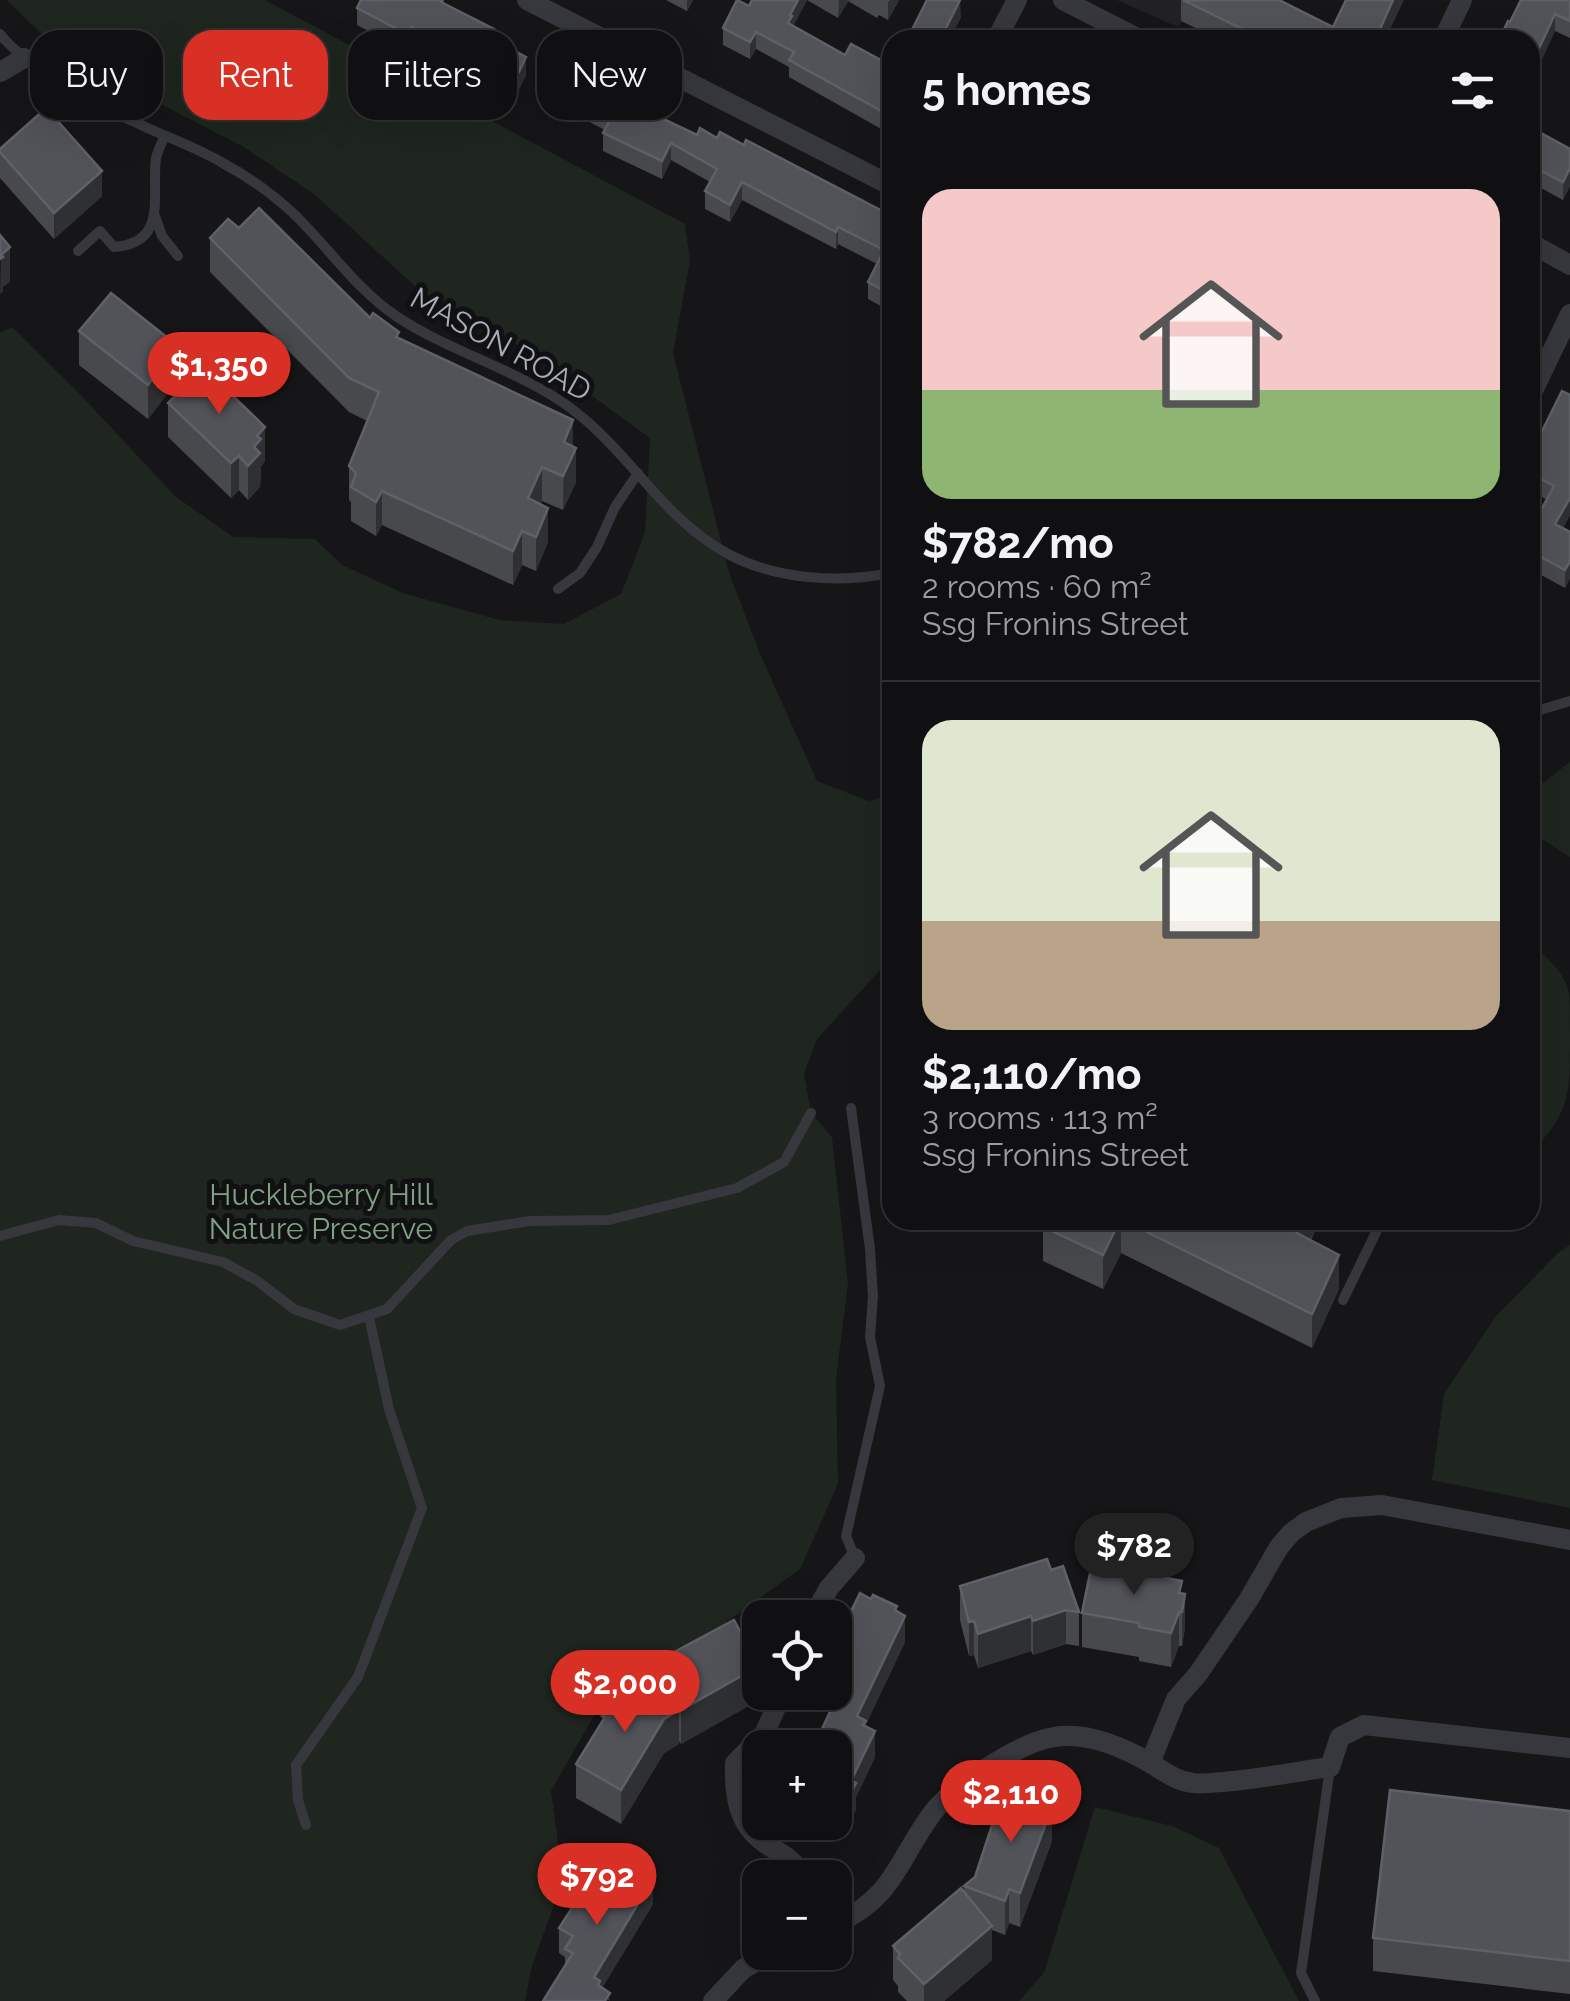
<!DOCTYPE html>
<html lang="en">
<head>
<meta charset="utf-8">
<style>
	:root { --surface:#101012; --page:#1e1e20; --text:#f1f3f6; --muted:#9c9d9f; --line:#303032; --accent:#d93025 }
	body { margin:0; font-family:Raleway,sans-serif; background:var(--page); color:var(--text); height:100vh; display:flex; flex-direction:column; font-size:38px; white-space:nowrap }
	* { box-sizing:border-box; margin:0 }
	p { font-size:32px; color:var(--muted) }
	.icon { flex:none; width:55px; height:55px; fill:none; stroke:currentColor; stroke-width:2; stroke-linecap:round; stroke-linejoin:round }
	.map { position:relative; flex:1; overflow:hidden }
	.details { position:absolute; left:882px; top:30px; width:658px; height:1200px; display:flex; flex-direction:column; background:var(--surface); border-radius:30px; box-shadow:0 10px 40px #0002,0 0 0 2px var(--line) }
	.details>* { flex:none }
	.hud { position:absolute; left:30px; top:30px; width:702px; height:90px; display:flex; gap:20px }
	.buttons { position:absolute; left:742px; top:1600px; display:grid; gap:20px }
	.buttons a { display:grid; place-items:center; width:110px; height:110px; border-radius:20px; background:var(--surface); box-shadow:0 10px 40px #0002,0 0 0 2px var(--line); font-size:50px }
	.price { position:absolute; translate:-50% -85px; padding:0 22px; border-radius:35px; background:var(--accent); color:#fff; font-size:32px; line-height:65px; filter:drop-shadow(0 2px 5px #0008) }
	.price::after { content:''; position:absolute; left:50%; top:60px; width:30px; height:22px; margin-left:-15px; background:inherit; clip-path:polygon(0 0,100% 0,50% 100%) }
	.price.selected { background:#222; color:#fff }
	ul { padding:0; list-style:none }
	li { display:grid; align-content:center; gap:20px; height:530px; padding:0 40px }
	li+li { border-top:2px solid var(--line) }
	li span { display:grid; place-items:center; height:310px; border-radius:30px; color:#555 }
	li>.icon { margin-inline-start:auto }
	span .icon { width:180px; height:180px; fill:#fffc; stroke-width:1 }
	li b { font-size:42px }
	h2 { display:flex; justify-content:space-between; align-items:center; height:120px; padding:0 40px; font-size:42px }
	.pill { padding:0 35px; border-radius:30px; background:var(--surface); box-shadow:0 10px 40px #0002,0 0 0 2px var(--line); font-size:35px; line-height:90px }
	.pill.selected { background:var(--accent); color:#fff }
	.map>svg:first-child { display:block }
</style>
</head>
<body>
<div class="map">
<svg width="1570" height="2001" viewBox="0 0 1570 2001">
	<rect width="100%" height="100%" fill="#161618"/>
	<!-- built -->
	<polygon fill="#222225" points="1117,0 1272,0 1253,40 1221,40 1182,21 1178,27"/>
	<!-- green -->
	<g fill="#1e261f">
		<polygon points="7,0 265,0 685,224 690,261 673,353 729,573 761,656 817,781 869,801 892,794 892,957 817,1039 804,1074 811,1113 832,1137 848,1283 836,1379 838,1484 800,1569 725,1623 600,1705 551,1791 563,1880 532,1966 525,2001 0,2001 0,333 12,327 76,390 175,496 233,537 315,539 342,565 403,593 499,620 564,624 621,594 645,532 650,438 530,351 439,308 314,194 242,146 153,100 67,59"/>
		<polygon points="1570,762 1570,857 1530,832 1530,793"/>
		<path d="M1530 943C1545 955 1564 972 1569 992 1570 1006 1570 1024 1570 1039 1570 1095 1570 1113 1530 1153Z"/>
		<polygon points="1570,1245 1570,1508 1432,1480 1444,1394 1496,1316 1558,1253"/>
		<polygon points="1095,1807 1172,1826 1219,1848 1299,2001 1019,2001 1044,1973"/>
	</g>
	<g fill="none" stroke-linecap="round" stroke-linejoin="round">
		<!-- service -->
		<g stroke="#37383d" stroke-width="10">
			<path d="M0 34C16 54 38 67 59 80 85 96 111 112 139 124 166 137 195 147 221 162 247 176 273 194 295 215 329 248 356 289 396 316 454 355 527 371 582 417 635 461 667 522 730 555 778 580 840 583 892 573"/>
			<polyline points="155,216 162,236 178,256"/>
			<path d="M78 251 100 231 114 247C169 243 151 195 156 158 158 150 161 144 165 136"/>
			<polyline points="558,589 580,573 597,547 615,507 638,473"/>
			<polyline points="1530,713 1570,701"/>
			<polyline points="851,1108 870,1249 873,1296 870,1337 880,1386 846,1536 855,1558"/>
			<polyline points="0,1236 59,1220 96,1223 133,1241 223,1262 256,1280 294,1309 340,1325 387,1309 451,1240 467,1231 530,1221 609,1220 737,1188 784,1162 811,1113"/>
			<polyline points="1343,1300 1382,1220"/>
			<polyline points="306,1825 298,1800 296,1765 358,1677 422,1508 389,1409 369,1317"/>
			<polyline points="1315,2001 1301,1973 1330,1768"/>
		</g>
		<!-- minor -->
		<g stroke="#37383d" stroke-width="20">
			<polyline points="527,0 892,186"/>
			<polyline points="1063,0 1141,40"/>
			<polyline points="996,40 1017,0"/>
			<polyline points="1443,40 1462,0"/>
			<polyline points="0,72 24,58"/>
			<polyline points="1530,243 1570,265"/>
			<polyline points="1530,397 1570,314"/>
			<polyline points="812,1618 829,1588 855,1558"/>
			<path d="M783 1692 764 1734 735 1763C734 1797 738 1827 769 1846 784 1855 797 1862 804 1878"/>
			<polyline points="1150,1763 1176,1699 1198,1674 1249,1599 1279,1547 1291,1533 1306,1522 1341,1508 1382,1505 1570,1540"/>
			<path d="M835 1924C895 1898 898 1858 934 1811 954 1786 1017 1745 1049 1738 1083 1730 1123 1747 1152 1764 1165 1772 1176 1781 1193 1783 1202 1785 1213 1782 1223 1782 1259 1779 1294 1772 1330 1767L1340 1737 1364 1725 1570 1748"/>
			<polyline points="713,2001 743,1969 773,1952"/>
		</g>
	</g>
	<!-- wall -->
	<g fill="#47494d">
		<polygon points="444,0 444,3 494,40 526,75 510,107 479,91 479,80 411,44 407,51 357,25 357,8"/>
		<polygon points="666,0 693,0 687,11"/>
		<polygon points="752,0 899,0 888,20 879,15 877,18 848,1 838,18 807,0 793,26 845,55 892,66 892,135 789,77 789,67 756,49 750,59 723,45 723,28 749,6"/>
		<polygon points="1181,0 1333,27 1394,18 1385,40 1220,40 1181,21"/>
		<polygon points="1570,0 1570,38 1555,31 1530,40 1499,40 1510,22"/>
		<polygon points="961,17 949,40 912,40 912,30"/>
		<polygon points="564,57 615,80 665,120 697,135 744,145 892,216 892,312 868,299 868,282 877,264 838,244 836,249 742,200 730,222 705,209 705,191 710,182 671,160 662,179 603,151 603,133 605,130 541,97 541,80"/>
		<polygon points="1530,127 1570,149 1570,186 1563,200 1530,182"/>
		<polygon points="0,149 102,196 54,239 0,178"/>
		<polygon points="239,228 399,339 573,446 576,482 563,510 542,501 540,504 548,542 536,571 522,565 513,585 382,525 376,536 351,521 351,502 349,500 349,466 367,421 349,412 210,272 210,238"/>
		<polygon points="79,331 178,380 148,419 79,365"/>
		<polygon points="1570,395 1570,515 1563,528 1570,532 1570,578 1565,588 1530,569 1530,521 1534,523 1547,500 1530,490 1530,447"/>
		<polygon points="168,403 265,461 261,466 260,487 248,500 239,490 231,498 168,437"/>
		<polygon points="1046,1220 1320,1220 1311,1240 1339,1289 1312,1348 1121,1253 1103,1289 1043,1261 1043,1227"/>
		<polygon points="1051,1570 1079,1612 1079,1646 1066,1644 1033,1655 1031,1651 978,1668 974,1655 969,1656 960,1620 960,1586"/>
		<polygon points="1182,1594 1185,1628 1182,1646 1179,1646 1171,1667 1139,1661 1139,1657 1082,1647 1082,1613"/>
		<polygon points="897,1611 905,1642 866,1724 875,1757 856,1797 856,1809 842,1837 820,1826 814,1837 798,1829 798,1822 835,1822 835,1748 828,1716 828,1700 821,1697 821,1692 835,1692"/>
		<polygon points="760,1640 759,1700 681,1744 679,1741 679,1744 664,1753 621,1824 576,1798 576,1764 602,1721 602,1716 630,1694 654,1694 654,1663"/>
		<polygon points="1015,1797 1041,1803 1052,1841 1020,1927 1009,1923 1005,1935 992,1930 992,1960 944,2001 907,2001 898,1992 898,1986 893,1980 893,1946 964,1891 964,1886 975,1877"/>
		<polygon points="1570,1811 1570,1994 1373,1971 1373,1938"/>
		<polygon points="653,1904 602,1988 610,2001 565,1966 565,1957 559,1953 559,1928"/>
	</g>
	<!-- shaded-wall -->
	<g fill="#2f3033">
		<polygon points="687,0 693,0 687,11"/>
		<polygon points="798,0 807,0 792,29 788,23 790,15"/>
		<polygon points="839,0 848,0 838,18"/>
		<polygon points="890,0 899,0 888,20 888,2"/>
		<polygon points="960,0 961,17 949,40 940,40"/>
		<polygon points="1393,0 1404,0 1385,40 1375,40"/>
		<polygon points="1555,14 1555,31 1530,86 1530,68"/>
		<polygon points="411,27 411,44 407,51 407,34"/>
		<polygon points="756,32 756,49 750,59 750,42"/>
		<polygon points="526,57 526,75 510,107 510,90"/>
		<polygon points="665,104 665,121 659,117"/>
		<polygon points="671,143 671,160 662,179 662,161"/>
		<polygon points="1570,168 1570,186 1563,200 1563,182"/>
		<polygon points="102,171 102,196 54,239 54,213"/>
		<polygon points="742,182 742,200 730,222 730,205"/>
		<polygon points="838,227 838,244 836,249 836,232"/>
		<polygon points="10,247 10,282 3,287 3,291 0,294 1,255"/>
		<polygon points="178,346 178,380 148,419 148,385"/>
		<polygon points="573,420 573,453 576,448 576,482 563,510 564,442"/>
		<polygon points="265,427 265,461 261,466 260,487 248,500 248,466 257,436"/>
		<polygon points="239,456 239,490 231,498 231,463"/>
		<polygon points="542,467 542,501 528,532 528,498"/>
		<polygon points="382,491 382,525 376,536 376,502"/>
		<polygon points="1570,498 1570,515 1555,541 1555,524"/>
		<polygon points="548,508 548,542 536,571 536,537"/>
		<polygon points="522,531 522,565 513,585 513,551"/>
		<polygon points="1570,561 1570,578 1565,588 1565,570"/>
		<polygon points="1121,1220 1121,1253 1103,1289 1103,1255"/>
		<polygon points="1304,1220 1320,1220 1297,1267 1297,1233"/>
		<polygon points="1339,1255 1339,1289 1312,1348 1312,1314"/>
		<polygon points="1185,1594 1185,1628 1182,1646 1182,1612"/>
		<polygon points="1066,1610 1066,1644 1033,1655 1033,1621"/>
		<polygon points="1179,1612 1179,1646 1171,1667 1171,1633"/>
		<polygon points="905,1616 905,1642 866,1724 866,1746 857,1716"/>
		<polygon points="1031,1616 1031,1651 978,1668 978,1634"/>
		<polygon points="974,1621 974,1655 969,1656 969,1622"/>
		<polygon points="760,1640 759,1700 681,1744 681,1710 749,1647"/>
		<polygon points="679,1710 679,1744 664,1753 621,1824 621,1790 664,1719"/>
		<polygon points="875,1731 875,1757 856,1797 856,1809 842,1837 842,1811 851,1781"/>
		<polygon points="1052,1807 1052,1841 1020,1927 1020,1893"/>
		<polygon points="814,1822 820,1822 820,1826 814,1837"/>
		<polygon points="653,1879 653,1904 600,1991 594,1977"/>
		<polygon points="1009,1889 1009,1923 1005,1935 1005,1901"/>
		<polygon points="992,1926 992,1960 944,2001 924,2001 924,1984"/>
	</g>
	<!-- building -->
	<g fill="#525359" stroke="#5f6168" stroke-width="2.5">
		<polygon points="361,0 442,0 441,2 494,29 489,38 526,57 510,90 479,74 484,65 411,27 407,34 357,8"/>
		<polygon points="737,0 749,6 752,0 798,0 790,15 792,16 788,23 845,55 851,44 892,66 892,117 789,60 794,52 756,32 750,42 723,28"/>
		<polygon points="927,0 960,0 940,40 932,40 912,30"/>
		<polygon points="1183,0 1279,0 1333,27 1346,0 1393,0 1375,40 1320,40 1301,31 1297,40 1265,40"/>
		<polygon points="1521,0 1570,0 1570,21 1555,14 1530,68 1530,40 1493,40 1494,37 1499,40 1508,21 1510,22"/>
		<polygon points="1038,32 1053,40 1034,40"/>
		<polygon points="569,46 615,70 611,78 665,104 659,117 697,135 700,128 717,138 720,132 744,145 746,140 892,216 892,295 868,282 884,250 838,227 836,232 742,182 730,205 705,191 717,169 671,143 662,161 603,133 612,116 541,80 554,53 564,57"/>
		<polygon points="46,108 102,171 54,213 0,152 0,149"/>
		<polygon points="1530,127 1570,149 1570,168 1563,182 1530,165"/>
		<polygon points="259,208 370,318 373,313 399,332 396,337 573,420 564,442 576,448 563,476 542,467 528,498 548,508 536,537 522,531 513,551 382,491 376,502 351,487 356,473 349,466 379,392 349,378 210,238 228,219 239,228"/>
		<polygon points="0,235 10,247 1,255 3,257 0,259"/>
		<polygon points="111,293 178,346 148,385 79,331"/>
		<polygon points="203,367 265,427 257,436 261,439 254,447 260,453 248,466 239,456 231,463 168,403"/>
		<polygon points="1562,391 1570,395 1570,498 1555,524 1570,532 1570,561 1565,570 1530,551 1530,521 1534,523 1554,486 1530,473 1530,447 1538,432 1541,433"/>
		<polygon points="1046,1220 1120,1220 1103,1255 1043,1227"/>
		<polygon points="1123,1220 1304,1220 1297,1233 1339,1255 1312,1314"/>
		<polygon points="1047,1559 1051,1570 1063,1566 1079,1612 1066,1610 1033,1621 1031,1616 978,1634 974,1621 969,1622 960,1586"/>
		<polygon points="1092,1563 1182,1581 1179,1593 1185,1594 1182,1612 1179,1612 1171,1633 1139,1627 1139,1623 1082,1613"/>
		<polygon points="860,1593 871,1599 873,1595 897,1606 895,1610 905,1616 857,1716 866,1721 863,1725 875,1731 851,1781 856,1783 842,1811 835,1808 835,1748 813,1748 837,1697 828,1692 835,1692 835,1644"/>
		<polygon points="734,1620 740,1631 751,1625 760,1640 749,1647 759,1666 681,1710 654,1663"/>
		<polygon points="636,1683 679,1710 664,1719 621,1790 576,1764 605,1717 602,1716 620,1687 630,1694"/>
		<polygon points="1390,1790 1570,1811 1570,1961 1373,1938"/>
		<polygon points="1017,1791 1041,1799 1040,1802 1052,1807 1020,1893 1009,1889 1005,1901 964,1886 975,1877 1003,1792 1015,1797"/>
		<polygon points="608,1852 653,1879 594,1977 600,1981 598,1985 610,1993 605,2001 543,2001 573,1953 565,1949 573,1936 559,1928"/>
		<polygon points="961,1888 992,1926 924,1984 898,1958 900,1954 893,1946"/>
	</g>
	<g text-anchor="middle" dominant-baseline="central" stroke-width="10" stroke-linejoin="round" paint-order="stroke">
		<!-- street labels -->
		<g font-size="30" fill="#a8adb8" stroke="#111113">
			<text transform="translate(501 344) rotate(29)">MASON ROAD</text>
		</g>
		<!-- park labels -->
		<g font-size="30" fill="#7fa381" stroke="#111113">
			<text x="321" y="1194">Huckleberry Hill<tspan x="321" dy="34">Nature Preserve</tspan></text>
		</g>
	</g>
</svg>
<div class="buttons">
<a><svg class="icon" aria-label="locate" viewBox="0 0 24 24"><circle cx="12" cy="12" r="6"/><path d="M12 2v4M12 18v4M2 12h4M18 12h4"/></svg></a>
<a>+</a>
<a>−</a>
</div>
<b class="price" style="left:219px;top:417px">$1,350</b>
<b class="price selected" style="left:1134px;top:1598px">$782</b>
<b class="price" style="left:625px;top:1735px">$2,000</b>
<b class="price" style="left:1011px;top:1845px">$2,110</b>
<b class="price" style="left:597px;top:1928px">$792</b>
<div class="hud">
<a class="pill">Buy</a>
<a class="pill selected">Rent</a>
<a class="pill">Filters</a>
<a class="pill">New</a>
</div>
<section class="details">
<h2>5 homes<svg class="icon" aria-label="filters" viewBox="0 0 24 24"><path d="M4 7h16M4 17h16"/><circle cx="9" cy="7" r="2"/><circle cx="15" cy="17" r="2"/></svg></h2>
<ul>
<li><span style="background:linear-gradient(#f6c9c9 65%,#8fb573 0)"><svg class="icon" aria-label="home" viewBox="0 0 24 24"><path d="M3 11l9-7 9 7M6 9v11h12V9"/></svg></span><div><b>$782/mo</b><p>2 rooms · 60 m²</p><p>Ssg Fronins Street</p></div></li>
<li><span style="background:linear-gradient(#dfe7d0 65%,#b9a48a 0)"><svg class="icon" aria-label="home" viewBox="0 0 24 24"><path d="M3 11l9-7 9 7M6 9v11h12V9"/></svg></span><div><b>$2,110/mo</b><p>3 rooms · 113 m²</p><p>Ssg Fronins Street</p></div></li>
</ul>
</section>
</div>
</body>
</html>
